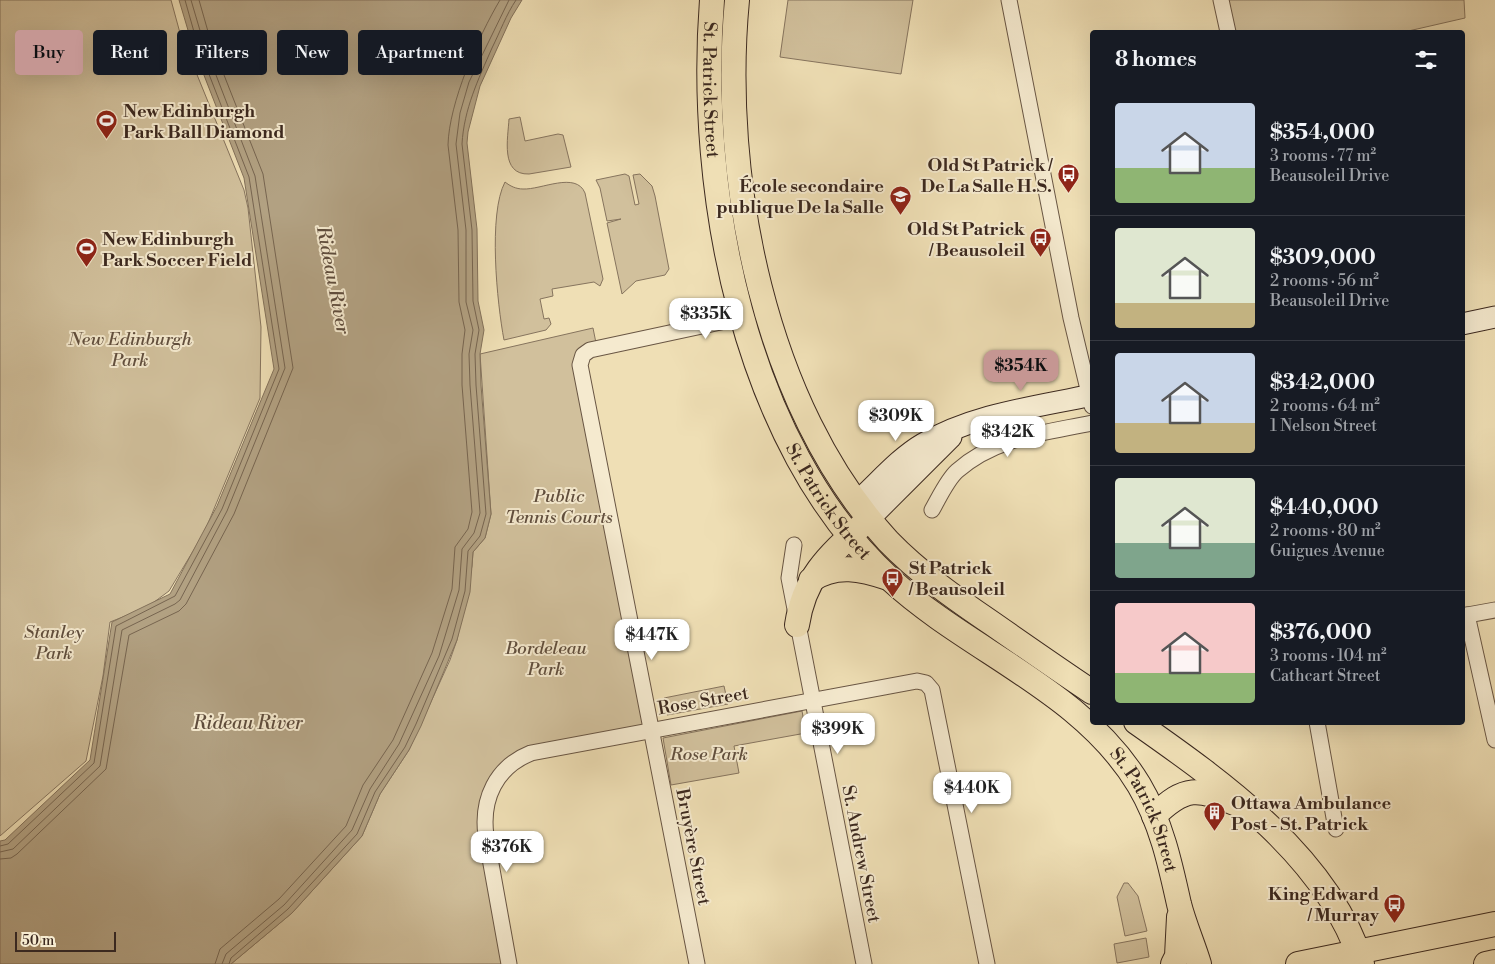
<!DOCTYPE html>
<html lang="en">
<head>
<meta charset="utf-8">
<style>
	:root { --surface:#171b24; --page:#242831; --text:#f1f3f6; --muted:#9ea1a6; --line:#363941; --accent:#c59692 }
	body { margin:0; font-family:"Libre Bodoni",serif; background:var(--page); color:var(--text); height:100vh; display:flex; flex-direction:column; font-size:19px; white-space:nowrap }
	* { box-sizing:border-box; margin:0 }
	p { font-size:16px; color:var(--muted) }
	.icon { flex:none; width:28px; height:28px; fill:none; stroke:currentColor; stroke-width:2; stroke-linecap:round; stroke-linejoin:round }
	.map { position:relative; flex:1; overflow:hidden }
	.panel { position:absolute; left:1090px; top:30px; width:375px; height:695px; display:flex; flex-direction:column; background:var(--surface); border-radius:5px; box-shadow:0 5px 20px #0002 }
	.panel>* { flex:none }
	.hud { position:absolute; left:15px; top:30px; width:475px; height:45px; display:flex; gap:10px }
	.scale { position:absolute; left:15px; bottom:12px; width:101px; box-sizing:border-box; padding-left:5px; border:2px solid #3c291f; border-top:0; font-size:14px; line-height:18px; white-space:nowrap; color:#3c291f; -webkit-text-stroke:4px #f5eacf; paint-order:stroke }
	.price { position:absolute; translate:-50% -42px; padding:0 11px; border-radius:10px; background:#fff; color:#222; font-size:16px; line-height:32px; filter:drop-shadow(0 1px 2px #0008) }
	.price::after { content:''; position:absolute; left:50%; top:30px; width:15px; height:11px; margin-left:-8px; background:inherit; clip-path:polygon(0 0,100% 0,50% 100%) }
	.price.on { background:var(--accent); color:#111 }
	ul { padding:0; list-style:none }
	li { display:flex; align-items:center; gap:15px; height:125px; padding:0 25px }
	li+li { border-top:1px solid var(--line) }
	li span { display:grid; place-items:center; flex:none; width:140px; height:100px; border-radius:5px; color:#555 }
	li>.icon { margin-inline-start:auto }
	span .icon { width:60px; height:60px; fill:#fffc; stroke-width:1 }
	li b { font-size:21px }
	h2 { display:flex; justify-content:space-between; align-items:center; height:60px; padding:0 25px; font-size:21px }
	.tag { padding:0 18px; border-radius:5px; background:var(--surface); box-shadow:0 5px 20px #0002; font-size:18px; line-height:45px }
	.tag.on { background:var(--accent); color:#111 }
	.map>svg:first-child { display:block }
</style>
</head>
<body>
<div class="map">
<svg width="1495" height="964" viewBox="0 0 1495 964">
	<rect width="100%" height="100%" fill="#efdfb5"/>
	<filter id="stains"><feTurbulence type="fractalNoise" baseFrequency=".004" numOctaves="4"/><feColorMatrix values="0 0 0 0 .2 0 0 0 0 .09 0 0 0 0 .02 0 0 0 .5 -.17"/></filter>
	<radialGradient id="worn" r=".72"><stop offset=".6" stop-color="#630" stop-opacity="0"/><stop offset="1" stop-color="#630" stop-opacity=".3"/></radialGradient>
	<!-- green -->
	<g fill="#d1c09c" stroke="#86745e">
		<polygon points="0,0 171,0 180,33 244,190 248,208 261,327 260,398 204,533 169,591 146,608 110,622 103,676 86,761 0,836"/>
		<polygon points="788,0 913,0 901,74 780,57"/>
		<polygon points="1228,0 1464,0 1465,18 1404,32 1234,32"/>
		<path d="M520 117 525 141 558 134 563 135 571 167 529 174C500 175 508 138 509 119Z"/>
		<polygon points="625,174 629,176 635,205 639,204 633,175 640,174 652,186 655,196 669,269 665,275 636,281 622,294 607,223 621,219 607,221 600,188 596,180"/>
		<path d="M505 182C510 186 516 189 523 189 541 190 576 171 585 193L603 279 600 286 594 282 552 289 553 296 540 299 544 319 549 318 551 324 546 330 504 340C497 303 488 214 505 182Z"/>
		<polygon points="593,328 597,348 583,355 650,729 531,753 488,799 509,964 231,964 292,913 362,836 380,794 409,750 450,660 457,640 472,566 473,552 485,538 491,514 480,354"/>
		<polygon points="724,686 728,704 667,715 664,698"/>
		<polygon points="802,711 806,733 734,746 739,773 671,785 663,738"/>
		<polygon points="1124,883 1128,883 1138,896 1147,931 1125,936 1117,897"/>
		<polygon points="1146,938 1149,957 1117,963 1114,944"/>
	</g>
	<!-- water -->
	<polygon fill="#b2a182" stroke="#83715a" points="179,0 522,0 511,18 480,86 468,132 467,143 477,229 478,301 484,330 480,354 481,385 491,514 485,538 473,552 470,592 457,640 421,726 409,750 380,794 362,836 292,913 231,964 0,964 0,841 5,840 90,760 112,622 170,594 217,506 274,369 244,178 193,47"/>
	<g fill="none" stroke-linecap="round" stroke-linejoin="round">
		<!-- shore -->
		<g stroke="#776550" stroke-width="1">
			<polyline points="0,846 8,844 94,763 116,626 175,596 222,509 279,369 249,177 198,46 185,0"/>
			<polyline points="0,852 13,849 100,766 122,630 175,604 180,600 227,511 285,368 255,176 204,44 191,0"/>
			<polyline points="0,859 11,858 17,854 106,769 129,635 179,611 186,604 234,514 293,368 263,174 211,42 199,0"/>
			<path d="M215 964 220 949 279 899 346 826 363 785 393 740 432 653 452 589 455 547 468 529 472 512 462 385V354L465 330 459 302 458 230 448 145C449 103 478 37 500 0"/>
			<polyline points="222,964 226,954 284,905 352,830 370,789 399,744 439,656 459,590 462,549 474,533 480,513 470,385 469,354 473,330 466,302 466,230 456,144 460,113 469,82 509,0"/>
			<path d="M229 964 231 958 288 909 357 834 375 792 405 747 416 724 452 639 465 591 468 551 480 536 486 514 476 385 475 354 479 330 473 301 472 230 462 144C464 109 478 80 492 48 500 32 506 15 516 0"/>
		</g>
		<defs>
			<g id="street">
				<polyline points="1009,0 1071,318 1092,406"/>
				<polyline points="1221,0 1228,32"/>
				<path d="M932 510C939 498 947 480 957 471 995 437 1045 433 1092 423"/>
				<polyline points="794,545 789,578 864,964"/>
				<polyline points="1467,615 1495,740"/>
				<polyline points="1462,616 1495,610"/>
				<polyline points="1317,722 1336,829"/>
				<path d="M509 964 486 836C481 799 496 767 531 753L917 681 926 683 932 690 987 964"/>
				<polyline points="697,964 580,365 583,355 590,350 744,317"/>
			</g>
			<g id="secondary">
				<polyline points="1462,324 1495,317"/>
				<path d="M857 502C878 483 899 458 923 444 974 414 1036 407 1092 395"/>
				<polyline points="870,518 951,437"/>
			</g>
			<g id="primary">
				<path id="s1" d="M712 0C697 191 743 444 890 579 969 652 1082 690 1139 785 1161 822 1170 863 1179 904 1184 924 1193 944 1199 964"/>
				<path d="M737 0C720 178 764 406 888 541 919 573 956 599 993 624 1026 647 1059 670 1092 692"/>
				<path d="M811 580C836 563 862 569 888 578"/>
				<path d="M797 625C804 578 827 557 861 526"/>
				<path d="M1136 722C1223 783 1329 858 1362 964"/>
				<path d="M1154 816C1186 785 1197 788 1237 804"/>
				<polyline points="1173,964 1177,956 1179,917"/>
				<polyline points="1298,964 1495,924"/>
				<polyline points="1486,964 1495,962"/>
			</g>
		</defs>
		<!-- street casing -->
		<use href="#street" stroke="#695644" stroke-width="17"/>
		<!-- secondary casing -->
		<use href="#secondary" stroke="#3c291f" stroke-width="23"/>
		<!-- primary casing -->
		<use href="#primary" stroke="#3c291f" stroke-width="26"/>
		<!-- street -->
		<use href="#street" stroke="#f5eacf" stroke-width="15"/>
		<!-- secondary -->
		<use href="#secondary" stroke="#f5eacf" stroke-width="21"/>
		<!-- primary -->
		<use href="#primary" stroke="#efdfb5" stroke-width="24"/>
	</g>
	<!-- icons -->
	<defs>
		<symbol id="stadium-pin" viewBox="-11 -11 22 30"><path d="M0 17L-7.5 6A9.5 9.5 0 1 1 7.5 6Z" fill="#8f2418" stroke="#f5eacf"/><path d="M0-5a6.5 5 0 1 0 0 10a6.5 5 0 1 0 0-10ZM-3.5-1.8h7v3.6h-7Z" fill="#fff"/></symbol>
		<symbol id="bus-pin" viewBox="-11 -11 22 30"><path d="M0 17L-7.5 6A9.5 9.5 0 1 1 7.5 6Z" fill="#8f2418" stroke="#f5eacf"/><path d="M-5-6H5V4H4V6H2V4H-2V6H-4V4H-5ZM-3.5-4V0h7V-4ZM-3.5 1.2v1.5H-2V1.2ZM2 1.2v1.5H3.5V1.2Z" fill="#fff"/></symbol>
		<symbol id="school-pin" viewBox="-11 -11 22 30"><path d="M0 17L-7.5 6A9.5 9.5 0 1 1 7.5 6Z" fill="#8f2418" stroke="#f5eacf"/><path d="M0-5L7-2L0 1L-7-2ZM-4 1L0 2.5L4 1V4Q0 6-4 4Z" fill="#fff"/></symbol>
		<symbol id="building-pin" viewBox="-11 -11 22 30"><path d="M0 17L-7.5 6A9.5 9.5 0 1 1 7.5 6Z" fill="#8f2418" stroke="#f5eacf"/><path d="M-4-6H4V6H1V3H-1V6H-4ZM-2.5-4.3h1.7v1.8h-1.7ZM.8-4.3h1.7v1.8H.8ZM-2.5-1h1.7V.8h-1.7ZM.8-1h1.7V.8H.8Z" fill="#fff"/></symbol>
	</defs>
	<g fill-rule="evenodd">
		<use href="#stadium-pin" x="94" y="108" width="25" height="34"/>
		<use href="#bus-pin" x="1056" y="162" width="25" height="34"/>
		<use href="#school-pin" x="888" y="184" width="25" height="34"/>
		<use href="#bus-pin" x="1028" y="226" width="25" height="34"/>
		<use href="#stadium-pin" x="74" y="236" width="25" height="34"/>
		<use href="#bus-pin" x="880" y="566" width="25" height="34"/>
		<use href="#building-pin" x="1202" y="800" width="25" height="34"/>
		<use href="#bus-pin" x="1382" y="892" width="25" height="34"/>
	</g>
	<g text-anchor="middle" dominant-baseline="central" stroke-width="4" stroke-linejoin="round" paint-order="stroke">
		<!-- street labels -->
		<g font-size="18" fill="#3c291f" stroke="#f5eacf">
			<text stroke="none"><textPath href="#s1" startOffset="90">St. Patrick Street</textPath></text>
			<text stroke="none"><textPath href="#s1" startOffset="525">St. Patrick Street</textPath></text>
			<text transform="translate(703 701) rotate(-10)">Rose Street</text>
			<text stroke="none"><textPath href="#s1" startOffset="975">St. Patrick Street</textPath></text>
			<text transform="translate(693 847) rotate(79)">Bruyère Street</text>
			<text transform="translate(861 854) rotate(79)">St. Andrew Street</text>
		</g>
		<!-- poi labels -->
		<g font-size="18" font-weight="bold" fill="#3c291f" stroke="#f5eacf" text-anchor="start">
			<text x="123" y="111">New Edinburgh<tspan x="123" dy="21">Park Ball Diamond</tspan></text>
			<text x="1052" y="165" text-anchor="end">Old St Patrick /<tspan x="1052" dy="21">De La Salle H.S.</tspan></text>
			<text x="884" y="186" text-anchor="end">École secondaire<tspan x="884" dy="21">publique De la Salle</tspan></text>
			<text x="1025" y="229" text-anchor="end">Old St Patrick<tspan x="1025" dy="21">/ Beausoleil</tspan></text>
			<text x="102" y="239">New Edinburgh<tspan x="102" dy="21">Park Soccer Field</tspan></text>
			<text x="909" y="568">St Patrick<tspan x="909" dy="21">/ Beausoleil</tspan></text>
			<text x="1231" y="803">Ottawa Ambulance<tspan x="1231" dy="21">Post - St. Patrick</tspan></text>
			<text x="1379" y="894" text-anchor="end">King Edward<tspan x="1379" dy="21">/ Murray</tspan></text>
		</g>
		<!-- park labels -->
		<g font-size="18" font-style="italic" fill="#614f3e" stroke="#f5eacf">
			<text x="130" y="339">New Edinburgh<tspan x="130" dy="21">Park</tspan></text>
			<text x="559" y="496">Public<tspan x="559" dy="21">Tennis Courts</tspan></text>
			<text x="54" y="632">Stanley<tspan x="54" dy="21">Park</tspan></text>
			<text x="546" y="648">Bordeleau<tspan x="546" dy="21">Park</tspan></text>
			<text x="709" y="754">Rose Park</text>
		</g>
		<!-- water labels -->
		<g font-size="19" font-style="italic" fill="#5f4d3d" stroke="#f5eacf">
			<text transform="translate(333 280) rotate(79)">Rideau River</text>
			<text x="248" y="723">Rideau River</text>
		</g>
	</g>
	<rect width="100%" height="100%" filter="url(#stains)"/>
	<rect width="100%" height="100%" fill="url(#worn)"/>
</svg>
<div class="scale">50 m</div>
<b class="price" style="left:706px;top:340px">$335K</b>
<b class="price on" style="left:1021px;top:392px">$354K</b>
<b class="price" style="left:896px;top:442px">$309K</b>
<b class="price" style="left:1008px;top:458px">$342K</b>
<b class="price" style="left:652px;top:661px">$447K</b>
<b class="price" style="left:838px;top:755px">$399K</b>
<b class="price" style="left:972px;top:814px">$440K</b>
<b class="price" style="left:507px;top:873px">$376K</b>
<div class="hud">
<a class="tag on">Buy</a>
<a class="tag">Rent</a>
<a class="tag">Filters</a>
<a class="tag">New</a>
<a class="tag">Apartment</a>
</div>
<section class="panel">
<h2>8 homes<svg class="icon" aria-label="filters" viewBox="0 0 24 24"><path d="M4 7h16M4 17h16"/><circle cx="9" cy="7" r="2"/><circle cx="15" cy="17" r="2"/></svg></h2>
<ul>
<li><span style="background:linear-gradient(#c9d6e8 65%,#8fb573 0)"><svg class="icon" aria-label="home" viewBox="0 0 24 24"><path d="M3 11l9-7 9 7M6 9v11h12V9"/></svg></span><div><b>$354,000</b><p>3 rooms · 77 m²</p><p>Beausoleil Drive</p></div></li>
<li><span style="background:linear-gradient(#dfe7d0 75%,#c2b280 0)"><svg class="icon" aria-label="home" viewBox="0 0 24 24"><path d="M3 11l9-7 9 7M6 9v11h12V9"/></svg></span><div><b>$309,000</b><p>2 rooms · 56 m²</p><p>Beausoleil Drive</p></div></li>
<li><span style="background:linear-gradient(#c9d6e8 70%,#c2b280 0)"><svg class="icon" aria-label="home" viewBox="0 0 24 24"><path d="M3 11l9-7 9 7M6 9v11h12V9"/></svg></span><div><b>$342,000</b><p>2 rooms · 64 m²</p><p>1 Nelson Street</p></div></li>
<li><span style="background:linear-gradient(#dfe7d0 65%,#7fa58c 0)"><svg class="icon" aria-label="home" viewBox="0 0 24 24"><path d="M3 11l9-7 9 7M6 9v11h12V9"/></svg></span><div><b>$440,000</b><p>2 rooms · 80 m²</p><p>Guigues Avenue</p></div></li>
<li><span style="background:linear-gradient(#f6c9c9 70%,#8fb573 0)"><svg class="icon" aria-label="home" viewBox="0 0 24 24"><path d="M3 11l9-7 9 7M6 9v11h12V9"/></svg></span><div><b>$376,000</b><p>3 rooms · 104 m²</p><p>Cathcart Street</p></div></li>
</ul>
</section>
</div>
</body>
</html>
